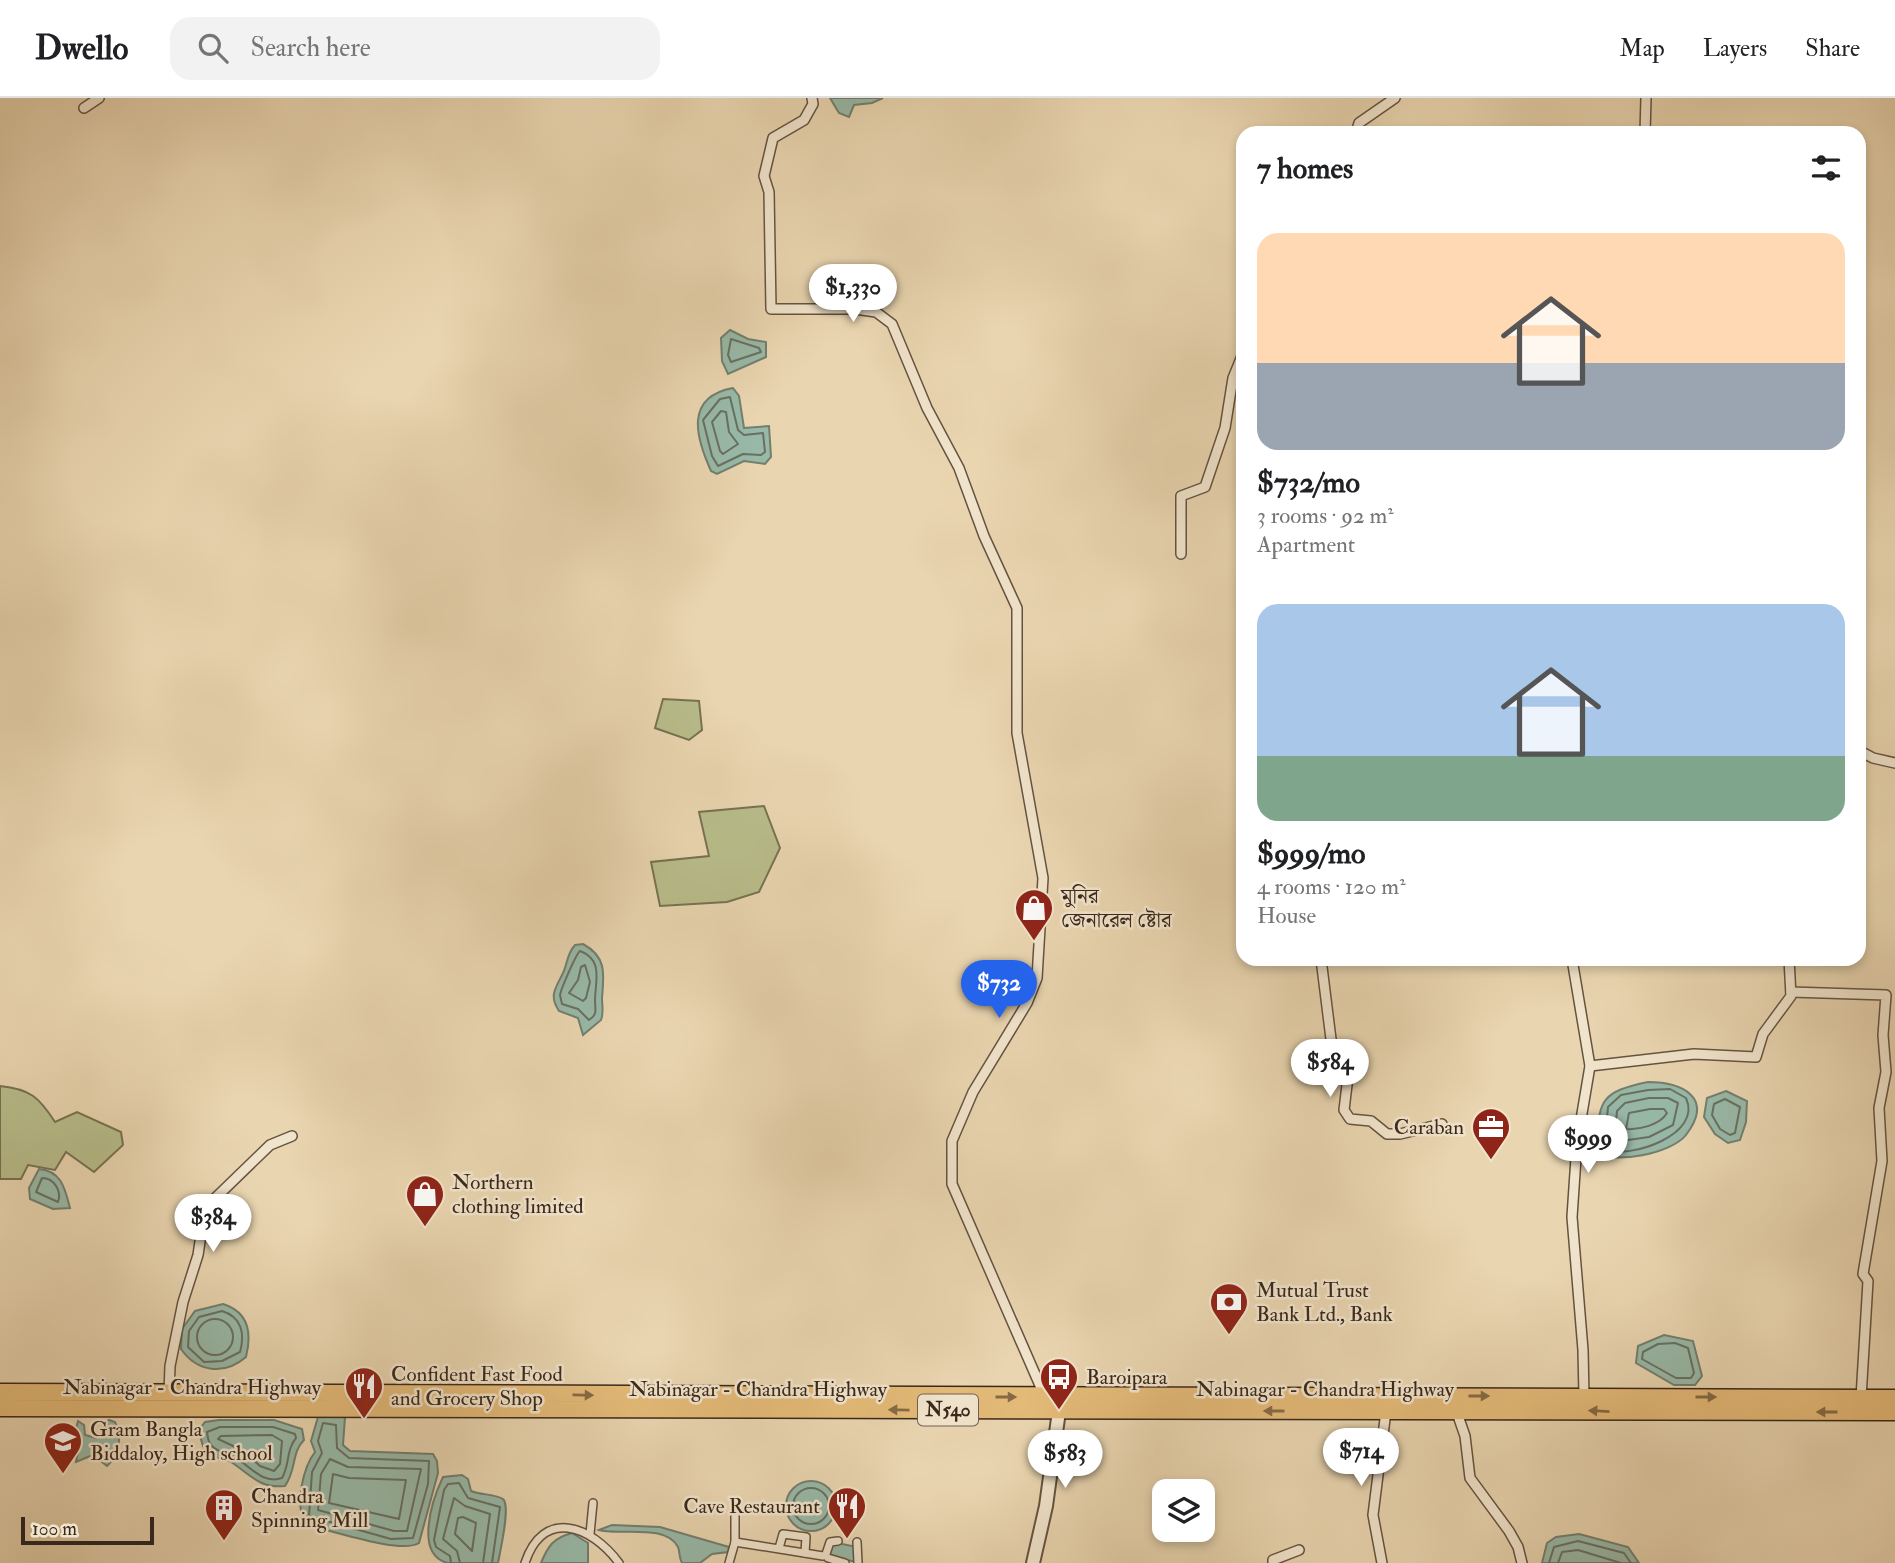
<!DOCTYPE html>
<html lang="en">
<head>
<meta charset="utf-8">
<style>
	:root { --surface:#fff; --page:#f2f2f2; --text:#202124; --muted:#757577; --line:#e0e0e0; --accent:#2563eb }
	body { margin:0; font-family:"IM FELL Double Pica","Noto Serif Bengali",serif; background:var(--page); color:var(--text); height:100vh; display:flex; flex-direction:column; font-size:26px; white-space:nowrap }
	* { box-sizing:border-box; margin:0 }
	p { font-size:23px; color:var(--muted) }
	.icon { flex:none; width:38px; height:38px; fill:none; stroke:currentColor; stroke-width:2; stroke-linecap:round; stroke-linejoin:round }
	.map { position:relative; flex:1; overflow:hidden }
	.sheet { position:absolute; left:1236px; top:28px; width:630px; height:840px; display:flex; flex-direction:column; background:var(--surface); border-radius:21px; box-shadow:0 4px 10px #0003 }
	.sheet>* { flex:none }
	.fabs { position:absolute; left:1152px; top:1381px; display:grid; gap:14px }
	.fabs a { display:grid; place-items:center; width:63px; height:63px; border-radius:14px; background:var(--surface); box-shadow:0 4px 10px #0003; font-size:35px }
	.scale { position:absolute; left:21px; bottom:18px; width:133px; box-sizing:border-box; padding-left:7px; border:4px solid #39281b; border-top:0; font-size:19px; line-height:24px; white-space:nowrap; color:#39281b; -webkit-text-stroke:5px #f1e4cc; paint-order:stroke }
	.price { position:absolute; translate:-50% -60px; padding:0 16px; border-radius:24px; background:#fff; color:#222; font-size:23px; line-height:46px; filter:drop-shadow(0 2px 4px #0008) }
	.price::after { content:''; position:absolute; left:50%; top:42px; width:21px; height:16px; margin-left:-10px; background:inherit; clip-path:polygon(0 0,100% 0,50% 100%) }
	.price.on { background:var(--accent); color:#fff }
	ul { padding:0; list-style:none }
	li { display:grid; align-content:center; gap:14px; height:371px; padding:0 21px }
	li span { display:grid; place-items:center; height:217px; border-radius:21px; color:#555 }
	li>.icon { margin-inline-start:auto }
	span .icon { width:126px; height:126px; fill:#fffc; stroke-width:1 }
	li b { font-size:30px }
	h2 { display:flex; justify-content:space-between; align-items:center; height:84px; padding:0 21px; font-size:30px }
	header { display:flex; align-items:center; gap:42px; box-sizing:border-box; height:98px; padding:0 35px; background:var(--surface); border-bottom:2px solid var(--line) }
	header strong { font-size:33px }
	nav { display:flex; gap:38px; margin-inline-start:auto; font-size:24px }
	.search { width:490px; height:63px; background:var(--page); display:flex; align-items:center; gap:18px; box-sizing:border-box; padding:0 24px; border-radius:21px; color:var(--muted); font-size:26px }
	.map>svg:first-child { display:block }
</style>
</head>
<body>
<header>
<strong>Dwello</strong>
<div class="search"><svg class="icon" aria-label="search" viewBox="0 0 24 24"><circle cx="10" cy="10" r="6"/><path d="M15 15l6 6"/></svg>Search here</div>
<nav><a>Map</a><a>Layers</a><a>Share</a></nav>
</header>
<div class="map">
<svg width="1895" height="1465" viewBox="0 0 1895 1465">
	<rect width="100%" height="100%" fill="#e9d5b0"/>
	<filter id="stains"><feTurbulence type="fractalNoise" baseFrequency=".00286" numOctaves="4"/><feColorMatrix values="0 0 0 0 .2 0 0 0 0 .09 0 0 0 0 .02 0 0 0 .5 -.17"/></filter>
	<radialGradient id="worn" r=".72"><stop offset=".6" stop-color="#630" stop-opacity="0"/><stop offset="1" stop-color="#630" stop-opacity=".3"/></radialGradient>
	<!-- green -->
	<g fill="#b8bd8b" stroke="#787253" stroke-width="2">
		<polygon points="663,601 699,603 702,632 689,642 655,630"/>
		<polygon points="764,708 780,750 759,794 727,804 660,808 651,764 709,758 699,714"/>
		<path d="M0 988C30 991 39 999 55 1024L77 1014 121 1034 123 1047 94 1074 66 1054 55 1072 28 1067 21 1081H0Z"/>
	</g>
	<!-- water -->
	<g fill="#98b9a8" stroke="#727f70" stroke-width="2">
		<polygon points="830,0 883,0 872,5 854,7 849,19 839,15"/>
		<polygon points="730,232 748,241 766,244 766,259 728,276 722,263 721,240"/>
		<path d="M733 290 739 298 744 330 769 328 771 359 765 366 744 363 717 376 711 373C696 340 684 299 733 290Z"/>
		<path d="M583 846C607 859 604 876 602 900 602 908 604 914 601 922L583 937 578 920 559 913C549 898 555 891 562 877 568 866 566 857 575 847Z"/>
		<path d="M1648 984C1681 984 1715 999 1686 1037 1671 1056 1614 1066 1595 1055 1601 1006 1594 995 1648 984Z"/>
		<polygon points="1726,993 1747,1003 1746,1024 1740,1042 1728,1045 1715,1036 1704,1019 1707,1000"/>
		<path d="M39 1071C62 1073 65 1091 70 1110L53 1111 30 1101 29 1090Z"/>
		<path d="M223 1206C249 1214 252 1235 246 1259 224 1278 197 1274 181 1251L182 1231 195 1213Z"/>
		<polygon points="1664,1237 1693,1243 1702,1278 1695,1287 1674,1287 1636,1265 1638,1248"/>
		<path d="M318 1319H345L343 1347 350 1353 433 1356 437 1363 438 1375 419 1445C401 1456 338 1434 314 1429L305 1423C294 1406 304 1368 315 1354L311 1343Z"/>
		<path d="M109 1322 115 1324C122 1340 120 1356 107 1368L93 1357 76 1364 78 1353 74 1338 78 1323 84 1327 85 1337 96 1340 102 1336 104 1324Z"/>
		<path d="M219 1322H274L302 1331 304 1342C291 1355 297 1371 285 1388 259 1391 250 1376 231 1364 224 1360 216 1361 210 1357 202 1351 201 1341 199 1332L205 1324Z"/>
		<path d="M462 1377 468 1381 471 1393C480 1397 496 1396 503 1401 511 1408 500 1453 498 1465 483 1465 462 1465 448 1465 414 1457 432 1402 443 1379Z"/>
		<circle cx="811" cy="1408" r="25"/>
		<path d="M612 1427 660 1429 729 1449 728 1454 712 1456 700 1465H682C679 1460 680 1454 678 1449 666 1425 618 1438 599 1432Z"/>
		<path d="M572 1435 588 1445V1465H541C548 1448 553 1440 572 1435Z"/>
		<polygon points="1579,1436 1628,1449 1639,1465 1542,1465 1547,1445 1556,1439"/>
		<polygon points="832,1444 857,1449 856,1464 829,1458"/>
	</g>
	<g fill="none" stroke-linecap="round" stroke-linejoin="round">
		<!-- shore -->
		<g stroke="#687062" stroke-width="2">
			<polygon points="731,241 759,250 761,254 731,264 728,257"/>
			<polygon points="730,299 738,332 744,337 763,335 765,354 761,357 743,356 718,368 712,358 703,322 720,301"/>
			<polygon points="721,313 726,314 729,334 738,346 723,356 720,353 712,324"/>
			<path d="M580 853C604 862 595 883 595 903 595 912 598 916 589 922L578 911 562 906 560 897C561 891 576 856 580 853Z"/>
			<polygon points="585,867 590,884 586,900 583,903 569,895 578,882 581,869"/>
			<path d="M1648 992 1670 991 1686 1000C1703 1037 1630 1061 1604 1052L1608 1009 1621 997Z"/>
			<polygon points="1649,1000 1668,1000 1678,1005 1673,1027 1649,1039 1614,1044 1617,1013 1625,1005"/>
			<polygon points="1725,1001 1740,1009 1735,1035 1730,1037 1720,1031 1712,1017 1714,1006"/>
			<path d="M1650 1011H1664L1667 1015C1660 1027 1639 1032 1626 1031L1629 1015Z"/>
			<path d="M42 1080C54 1080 62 1093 58 1104L36 1094Z"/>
			<path d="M222 1213C242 1219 245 1236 240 1254L222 1263 204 1264 188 1249 189 1233 199 1219Z"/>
			<circle cx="215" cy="1239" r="18"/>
			<polygon points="1675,1245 1688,1250 1694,1275 1691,1280 1676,1280 1642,1261 1643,1254 1658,1246"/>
			<polygon points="323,1325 336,1327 337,1350 349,1360 429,1363 428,1386 413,1440 391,1441 309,1418 312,1374 322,1355 318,1343"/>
			<path d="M220 1329H273L295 1336 296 1340C286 1352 290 1366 282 1380 261 1387 249 1366 233 1358 226 1354 218 1354 213 1349 208 1345 208 1340 207 1334Z"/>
			<polygon points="272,1337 282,1343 280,1366 274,1373 260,1368 242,1352 218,1341 221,1338"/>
			<polygon points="330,1361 348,1369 421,1371 407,1433 394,1433 318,1412 321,1376"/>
			<polygon points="333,1376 349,1380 406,1382 399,1421 329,1405"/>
			<circle cx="811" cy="1408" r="18"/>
			<polygon points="463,1419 476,1425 472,1453 455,1436 458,1420"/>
			<polyline points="451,1465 450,1458 436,1449 434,1442 444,1392 448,1386 459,1385 468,1400 500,1409 492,1465"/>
			<polyline points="460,1465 457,1453 443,1441 454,1400 465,1408 490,1416 483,1465"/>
			<polyline points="1549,1465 1554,1449 1578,1443 1624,1455 1631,1465"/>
			<polyline points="1558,1465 1562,1454 1578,1452 1621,1465"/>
		</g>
		<defs>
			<g id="pedestrian">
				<polyline points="590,1436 593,1405"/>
				<polyline points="735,1444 823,1458"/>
				<polyline points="857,1444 858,1465"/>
				<polyline points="779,1450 783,1436 806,1439 805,1455"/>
				<polyline points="826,1456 830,1444 838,1443"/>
				<polyline points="828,1460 845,1465"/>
				<path d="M525 1465C543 1410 591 1427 619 1465"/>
				<polyline points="729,1465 735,1444 735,1414"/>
			</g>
			<g id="minor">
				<polyline points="812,0 813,6 804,22 773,40 764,78 769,94 771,211 855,211 876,214 892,226 927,310 959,370 984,438 1017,510 1017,635 1043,780 1037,880 1027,905 973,994 952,1043 952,1086 1045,1299"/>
				<polyline points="84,10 99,0"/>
				<polyline points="1356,35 1359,25 1395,0"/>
				<polyline points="1645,35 1646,0"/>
				<polyline points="1181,456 1181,398 1205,389 1225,330 1233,280 1242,258"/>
				<polyline points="1858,652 1873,660 1895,665"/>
				<polyline points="1321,861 1334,965 1349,970 1344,1012 1350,1021 1371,1023 1387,1036 1400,1036 1442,1026"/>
				<polyline points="1572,861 1590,968 1577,1045 1572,1119 1583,1252 1584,1298"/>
				<polyline points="1791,894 1886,897 1883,937 1886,974 1879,1010 1882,1063 1863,1176 1868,1183 1861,1300"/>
				<polyline points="1590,968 1694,956 1756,959 1763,936 1791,898 1789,861"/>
				<polyline points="169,1295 170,1268 183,1204 198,1157 205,1110 270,1047 292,1038"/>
				<polyline points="1456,1312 1465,1338 1470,1380 1509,1433 1518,1449 1522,1465"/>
				<polyline points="1273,1465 1273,1462 1299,1452"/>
				<polyline points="1382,1465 1373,1417 1386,1313"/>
			</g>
			<polyline id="tertiary" points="1033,1465 1046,1408 1059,1313"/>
			<g id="trunk">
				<polyline points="0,1294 1895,1300"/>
				<polyline points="0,1310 1895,1314"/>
			</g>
		</defs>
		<!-- pedestrian casing -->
		<use href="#pedestrian" stroke="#655340" stroke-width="10"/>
		<!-- minor casing -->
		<use href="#minor" stroke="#655340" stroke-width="12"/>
		<!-- tertiary casing -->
		<use href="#tertiary" stroke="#655340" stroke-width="16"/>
		<!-- trunk casing -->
		<use href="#trunk" stroke="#39281b" stroke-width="19"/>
		<!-- pedestrian -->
		<use href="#pedestrian" stroke="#f1e4cc" stroke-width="7"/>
		<!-- minor -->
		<use href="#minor" stroke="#f1e4cc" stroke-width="9"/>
		<!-- tertiary -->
		<use href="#tertiary" stroke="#f1e4cc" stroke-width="12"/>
		<!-- trunk -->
		<use href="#trunk" stroke="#e4ba78" stroke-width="16"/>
	</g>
	<!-- one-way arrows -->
	<defs><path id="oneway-solid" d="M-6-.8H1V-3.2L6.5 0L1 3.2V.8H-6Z" transform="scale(1.75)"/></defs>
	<g fill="#866a45">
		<use href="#oneway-solid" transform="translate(583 1297) rotate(1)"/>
		<use href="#oneway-solid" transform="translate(1479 1298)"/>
		<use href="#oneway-solid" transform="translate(1006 1299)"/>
		<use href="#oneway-solid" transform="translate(1706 1299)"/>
		<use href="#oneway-solid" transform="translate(899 1312) rotate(-179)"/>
		<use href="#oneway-solid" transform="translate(1274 1313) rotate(180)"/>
		<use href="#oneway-solid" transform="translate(1599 1313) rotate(-177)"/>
		<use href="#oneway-solid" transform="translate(1827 1314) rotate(180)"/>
	</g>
	<!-- icons -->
	<defs>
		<symbol id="shop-pin" viewBox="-11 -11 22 30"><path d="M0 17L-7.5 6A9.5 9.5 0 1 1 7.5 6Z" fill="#8f2418" stroke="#f1e4cc"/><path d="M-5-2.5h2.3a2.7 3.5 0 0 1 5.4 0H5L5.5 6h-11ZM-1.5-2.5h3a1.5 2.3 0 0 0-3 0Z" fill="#fff"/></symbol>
		<symbol id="office-pin" viewBox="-11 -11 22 30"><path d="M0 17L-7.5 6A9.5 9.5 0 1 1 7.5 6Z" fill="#8f2418" stroke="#f1e4cc"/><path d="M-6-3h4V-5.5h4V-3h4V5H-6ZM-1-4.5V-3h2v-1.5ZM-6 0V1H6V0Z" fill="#fff"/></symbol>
		<symbol id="bank-pin" viewBox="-11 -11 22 30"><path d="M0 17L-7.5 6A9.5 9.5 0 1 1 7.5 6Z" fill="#8f2418" stroke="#f1e4cc"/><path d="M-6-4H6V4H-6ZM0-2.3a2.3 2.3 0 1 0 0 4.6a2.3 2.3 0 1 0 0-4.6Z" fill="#fff"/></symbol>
		<symbol id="bus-pin" viewBox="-11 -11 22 30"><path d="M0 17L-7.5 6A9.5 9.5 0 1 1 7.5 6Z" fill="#8f2418" stroke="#f1e4cc"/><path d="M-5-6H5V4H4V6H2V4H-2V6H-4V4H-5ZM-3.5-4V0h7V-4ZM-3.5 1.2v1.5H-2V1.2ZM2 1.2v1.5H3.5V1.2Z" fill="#fff"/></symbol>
		<symbol id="restaurant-pin" viewBox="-11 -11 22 30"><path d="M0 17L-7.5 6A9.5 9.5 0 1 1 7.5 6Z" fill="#8f2418" stroke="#f1e4cc"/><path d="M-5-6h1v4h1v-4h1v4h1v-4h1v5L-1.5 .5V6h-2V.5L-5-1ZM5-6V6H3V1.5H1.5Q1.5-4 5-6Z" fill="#fff"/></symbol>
		<symbol id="school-pin" viewBox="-11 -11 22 30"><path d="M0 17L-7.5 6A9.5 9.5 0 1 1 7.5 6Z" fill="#8f2418" stroke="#f1e4cc"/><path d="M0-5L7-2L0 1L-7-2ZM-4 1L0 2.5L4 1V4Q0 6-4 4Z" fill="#fff"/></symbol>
		<symbol id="building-pin" viewBox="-11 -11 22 30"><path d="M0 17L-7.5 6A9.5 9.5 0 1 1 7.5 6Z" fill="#8f2418" stroke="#f1e4cc"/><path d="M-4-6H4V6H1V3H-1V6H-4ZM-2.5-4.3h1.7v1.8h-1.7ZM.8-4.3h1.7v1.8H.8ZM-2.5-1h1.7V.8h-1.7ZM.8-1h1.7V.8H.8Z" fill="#fff"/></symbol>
	</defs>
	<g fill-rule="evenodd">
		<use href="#shop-pin" x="1012" y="788" width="44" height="60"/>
		<use href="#office-pin" x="1469" y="1007" width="44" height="60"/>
		<use href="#shop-pin" x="403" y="1074" width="44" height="60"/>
		<use href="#bank-pin" x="1207" y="1182" width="44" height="60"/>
		<use href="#bus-pin" x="1037" y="1257" width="44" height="60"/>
		<use href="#restaurant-pin" x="342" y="1266" width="44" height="60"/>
		<use href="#school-pin" x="41" y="1321" width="44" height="60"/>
		<use href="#restaurant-pin" x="825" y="1386" width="44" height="60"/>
		<use href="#building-pin" x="202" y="1388" width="44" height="60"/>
	</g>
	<g text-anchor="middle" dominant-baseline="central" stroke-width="5" stroke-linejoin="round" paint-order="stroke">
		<!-- shield labels -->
		<rect fill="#f1e4cc" stroke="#706050" stroke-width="2" x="918" y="1296.5" width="60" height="31" rx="5"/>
		<g font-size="19" font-weight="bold" fill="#39281b">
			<text x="948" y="1312">N540</text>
		</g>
		<!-- poi labels -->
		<g font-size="21" fill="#39281b" stroke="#f1e4cc" text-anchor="start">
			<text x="1061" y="798">মুনির<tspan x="1061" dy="24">জেনারেল ষ্টোর</tspan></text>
			<text x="1464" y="1029" text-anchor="end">Caraban</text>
			<text x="452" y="1084">Northern<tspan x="452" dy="24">clothing limited</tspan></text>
			<text x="1256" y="1192">Mutual Trust<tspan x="1256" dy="24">Bank Ltd., Bank</tspan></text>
			<text x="391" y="1276">Confident Fast Food<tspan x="391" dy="24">and Grocery Shop</tspan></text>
			<text x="1086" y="1279">Baroipara</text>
			<text x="90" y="1331">Gram Bangla<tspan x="90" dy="24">Biddaloy, High school</tspan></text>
			<text x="251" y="1398">Chandra<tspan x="251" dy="24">Spinning Mill</tspan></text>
			<text x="820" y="1408" text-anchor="end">Cave Restaurant</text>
		</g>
		<!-- street labels -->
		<g font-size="21" fill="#39281b" stroke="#f1e4cc">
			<text x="192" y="1289">Nabinagar - Chandra Highway</text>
			<text x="758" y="1291">Nabinagar - Chandra Highway</text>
			<text x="1325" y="1291">Nabinagar - Chandra Highway</text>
		</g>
	</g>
	<rect width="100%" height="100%" filter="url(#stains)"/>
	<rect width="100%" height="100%" fill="url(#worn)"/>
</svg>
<div class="fabs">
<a><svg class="icon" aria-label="layers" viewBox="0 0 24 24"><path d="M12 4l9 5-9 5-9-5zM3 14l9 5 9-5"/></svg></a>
</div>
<div class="scale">100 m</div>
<b class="price" style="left:853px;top:226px">$1,330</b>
<b class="price on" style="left:999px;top:922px">$732</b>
<b class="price" style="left:1330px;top:1001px">$584</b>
<b class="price" style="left:1588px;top:1077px">$999</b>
<b class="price" style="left:213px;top:1156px">$384</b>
<b class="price" style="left:1361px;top:1390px">$714</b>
<b class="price" style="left:1065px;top:1392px">$583</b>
<section class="sheet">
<h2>7 homes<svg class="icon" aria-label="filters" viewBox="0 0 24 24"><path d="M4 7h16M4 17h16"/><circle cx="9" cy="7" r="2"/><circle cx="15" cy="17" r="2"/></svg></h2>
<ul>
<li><span style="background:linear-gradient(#ffd9b3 60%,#9aa5b1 0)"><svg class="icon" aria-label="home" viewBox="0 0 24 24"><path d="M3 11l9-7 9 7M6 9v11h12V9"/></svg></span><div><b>$732/mo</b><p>3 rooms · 92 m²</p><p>Apartment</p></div></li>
<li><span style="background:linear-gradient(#a9c7e8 70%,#7fa58c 0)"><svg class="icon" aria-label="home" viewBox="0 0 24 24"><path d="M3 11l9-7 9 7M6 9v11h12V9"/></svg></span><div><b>$999/mo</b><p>4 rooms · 120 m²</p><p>House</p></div></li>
</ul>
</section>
</div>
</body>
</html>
